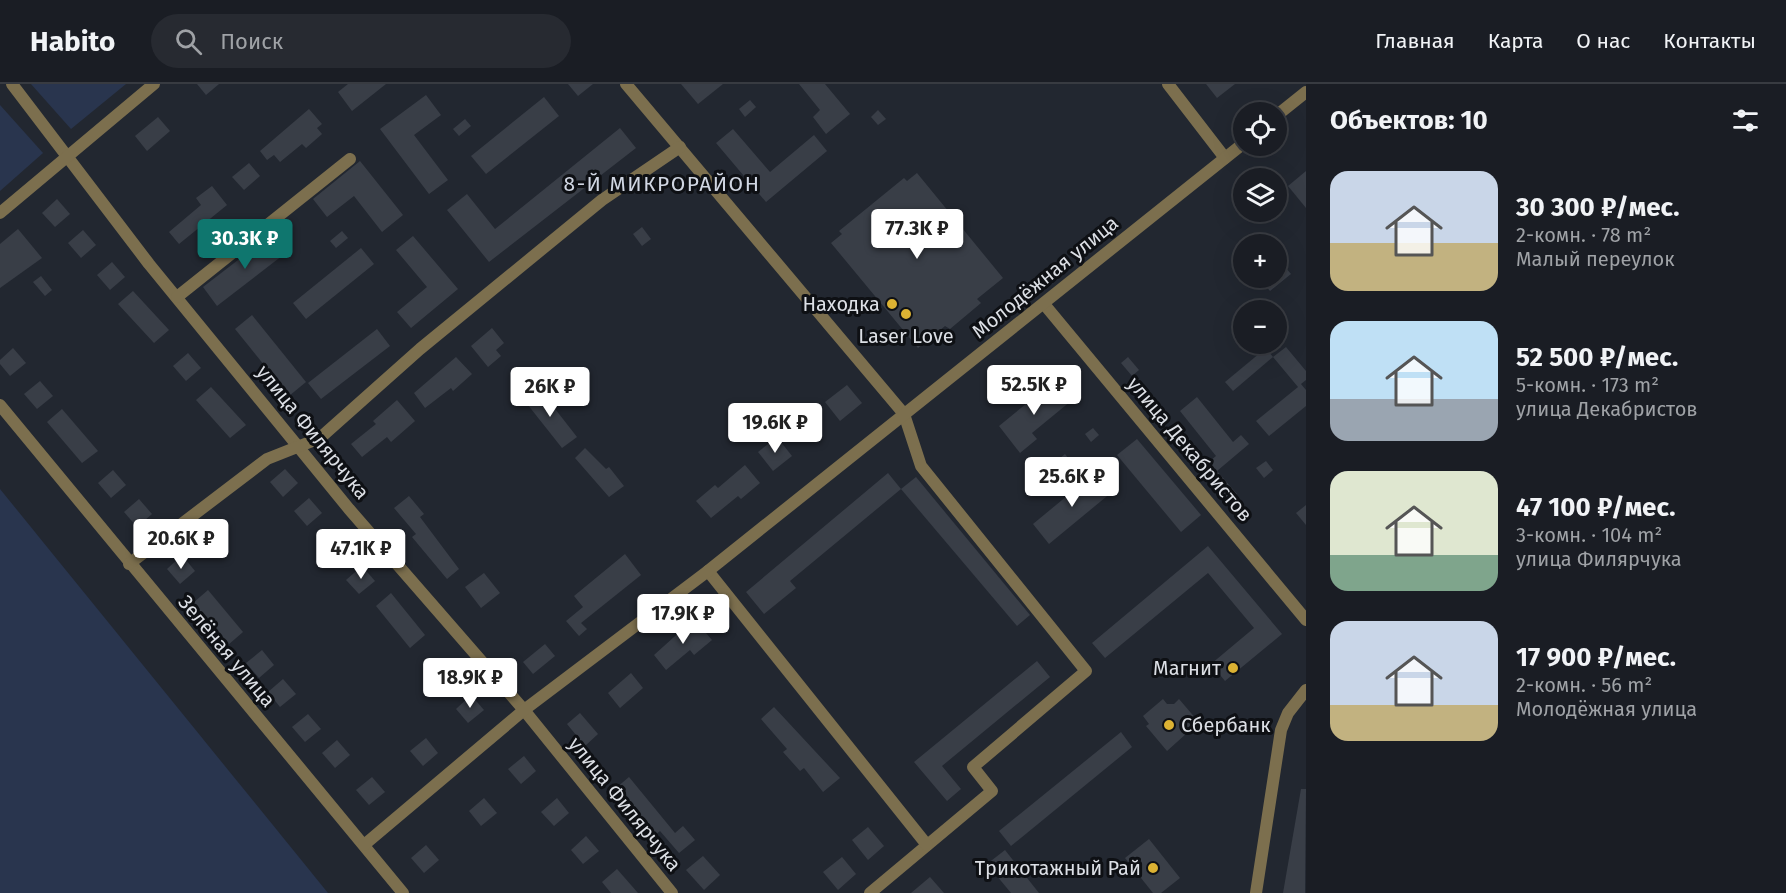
<!DOCTYPE html>
<html lang="ru">
<head>
<meta charset="utf-8">
<style>
	:root { --surface:#1a1d24; --page:#272a31; --text:#f1f3f6; --muted:#9fa2a6; --line:#383b41; --accent:#0f766e }
	body { margin:0; font-family:"Fira Sans",sans-serif; background:var(--page); color:var(--text); height:100vh; display:flex; flex-direction:column; font-size:22px; white-space:nowrap }
	* { box-sizing:border-box; margin:0 }
	p { font-size:20px; color:var(--muted) }
	.icon { flex:none; width:33px; height:33px; fill:none; stroke:currentColor; stroke-width:2; stroke-linecap:round; stroke-linejoin:round }
	.map { position:relative; flex:1; overflow:hidden }
	.side { display:flex; flex-direction:column; background:var(--surface); width:480px }
	.side>* { flex:none }
	.buttons { position:absolute; left:1233px; top:18px; display:grid; gap:12px }
	.buttons a { display:grid; place-items:center; width:54px; height:54px; border-radius:50%; background:var(--surface); box-shadow:0 6px 24px #0002,0 0 0 2px var(--line); font-size:30px }
	.price { position:absolute; translate:-50% -51px; padding:0 14px; border-radius:6px; background:#fff; color:#222; font-size:20px; line-height:39px; filter:drop-shadow(0 2px 3px #0008) }
	.price::after { content:''; position:absolute; left:50%; top:36px; width:18px; height:14px; margin-left:-9px; background:inherit; clip-path:polygon(0 0,100% 0,50% 100%) }
	.price.on { background:var(--accent); color:#fff }
	ul { padding:0; list-style:none }
	li { display:flex; align-items:center; gap:18px; height:150px; padding:0 24px }
	li span { display:grid; place-items:center; flex:none; width:168px; height:120px; border-radius:18px; color:#555 }
	li>.icon { margin-inline-start:auto }
	span .icon { width:72px; height:72px; fill:#fffc; stroke-width:1 }
	li b { font-size:26px }
	h2 { display:flex; justify-content:space-between; align-items:center; height:72px; padding:0 24px; font-size:26px }
	header { display:flex; align-items:center; gap:36px; box-sizing:border-box; height:84px; padding:0 30px; background:var(--surface); border-bottom:2px solid var(--line) }
	header strong { font-size:28px }
	nav { display:flex; gap:33px; margin-inline-start:auto; font-size:21px }
	.search { width:420px; height:54px; background:var(--page); display:flex; align-items:center; gap:15px; box-sizing:border-box; padding:0 21px; border-radius:33px; color:var(--muted); font-size:22px }
	main { display:flex; flex:1; min-height:0 }
	.map>svg:first-child { display:block }
</style>
</head>
<body>
<header>
<strong>Habito</strong>
<div class="search"><svg class="icon" aria-label="search" viewBox="0 0 24 24"><circle cx="10" cy="10" r="6"/><path d="M15 15l6 6"/></svg>Поиск</div>
<nav><a>Главная</a><a>Карта</a><a>О нас</a><a>Контакты</a></nav>
</header>
<main>
<div class="map">
<svg width="1306" height="809" viewBox="0 0 1306 809">
	<rect width="100%" height="100%" fill="#222730"/>
	<!-- green -->
	<g fill="#29354e">
		<polygon points="31,0 126,0 71,45"/>
		<polygon points="0,21 43,69 0,107"/>
		<polygon points="0,405 328,809 0,809"/>
	</g>
	<!-- building -->
	<g fill="#393e47">
		<polygon points="197,0 219,0 206,11"/>
		<polygon points="348,0 386,0 352,27 338,8"/>
		<polygon points="568,0 593,0 578,12"/>
		<polygon points="681,0 723,0 698,20"/>
		<polygon points="799,0 825,0 850,30 826,50 813,33 820,26"/>
		<polygon points="1206,0 1235,0 1217,14"/>
		<polygon points="426,11 441,31 414,51 448,96 429,110 380,45"/>
		<polygon points="544,13 559,32 486,90 471,72"/>
		<polygon points="750,16 756,23 745,33 739,25"/>
		<polygon points="309,25 322,40 317,44 322,50 306,64 302,60 280,78 274,71 267,76 260,67"/>
		<polygon points="878,26 886,35 878,41 871,33"/>
		<polygon points="158,33 170,47 147,67 135,52"/>
		<polygon points="465,35 471,42 459,52 453,45"/>
		<polygon points="620,44 636,64 489,178 447,126 467,110 495,145"/>
		<polygon points="733,45 770,88 814,51 827,67 766,118 716,59"/>
		<polygon points="360,77 403,131 382,148 354,112 327,133 313,115"/>
		<polygon points="249,79 260,92 244,106 232,93"/>
		<polygon points="1306,87 1306,124 1288,102"/>
		<polygon points="917,89 1003,194 977,215 981,219 950,245 945,242 918,264 831,159 842,150 839,147 904,94 907,97"/>
		<polygon points="212,102 227,121 179,160 169,148 201,121 196,114"/>
		<polygon points="57,115 70,130 55,143 42,129"/>
		<polygon points="642,143 651,155 642,162 633,150"/>
		<polygon points="18,145 42,174 0,204 0,160"/>
		<polygon points="83,146 96,161 81,174 68,159"/>
		<polygon points="342,147 348,154 336,164 330,157"/>
		<polygon points="273,149 287,168 217,222 203,203"/>
		<polygon points="413,152 458,205 411,244 397,228 427,203 396,166"/>
		<polygon points="361,164 374,180 306,235 293,219"/>
		<polygon points="1276,172 1291,190 1270,207 1259,194 1276,194"/>
		<polygon points="112,178 125,193 110,206 97,191"/>
		<polygon points="41,192 52,206 45,212 33,198"/>
		<polygon points="133,207 169,246 154,259 118,220"/>
		<polygon points="252,231 306,298 289,312 235,245"/>
		<polygon points="492,244 504,259 496,266 501,272 488,283 471,262"/>
		<polygon points="377,245 390,262 321,315 308,299"/>
		<polygon points="1286,263 1306,287 1306,296 1301,300 1306,306 1306,322 1269,352 1256,337 1298,303 1273,273"/>
		<polygon points="13,264 26,279 10,292 0,280 0,276"/>
		<polygon points="1266,264 1273,273 1233,307 1225,298"/>
		<polygon points="188,269 201,284 186,297 173,282"/>
		<polygon points="456,273 472,290 453,307 451,304 425,324 414,309"/>
		<polygon points="1128,273 1139,286 1132,292 1121,279"/>
		<polygon points="40,297 53,312 37,325 24,310"/>
		<polygon points="1054,297 1071,317 1032,349 1037,355 1020,369 999,342"/>
		<polygon points="847,301 862,319 840,337 825,318"/>
		<polygon points="211,303 246,341 230,354 196,316"/>
		<polygon points="538,303 577,353 562,364 524,316"/>
		<polygon points="1197,313 1233,358 1241,351 1249,360 1217,387 1237,410 1228,417 1201,384 1216,372 1180,327"/>
		<polygon points="397,316 415,337 391,358 387,353 362,373 351,360 376,340 373,337"/>
		<polygon points="62,325 98,367 82,379 47,338"/>
		<polygon points="1093,344 1099,351 1091,358 1085,350"/>
		<polygon points="777,353 792,372 773,387 758,368"/>
		<polygon points="1137,355 1201,431 1181,448 1117,371"/>
		<polygon points="585,364 606,385 609,383 624,402 609,413 575,374"/>
		<polygon points="1065,370 1074,382 1042,407 1033,396"/>
		<polygon points="1266,377 1273,386 1264,394 1256,384"/>
		<polygon points="745,381 760,399 741,415 738,412 711,434 696,417 715,401 718,404"/>
		<polygon points="285,385 298,399 283,413 270,398"/>
		<polygon points="113,386 126,401 111,414 98,399"/>
		<polygon points="1096,388 1112,408 1049,460 1033,440"/>
		<polygon points="888,389 901,405 790,497 796,504 764,530 746,508"/>
		<polygon points="916,393 1030,531 1017,542 901,405"/>
		<polygon points="409,412 424,430 420,433 459,485 447,495 412,453 416,450 394,424"/>
		<polygon points="309,414 322,429 307,442 294,427"/>
		<polygon points="139,415 152,430 137,443 124,428"/>
		<polygon points="1306,421 1306,441 1296,429"/>
		<polygon points="1208,462 1282,550 1225,597 1211,580 1254,544 1208,489 1105,574 1092,559"/>
		<polygon points="625,470 641,491 581,539 587,545 579,552 566,537 583,523 574,512"/>
		<polygon points="182,471 195,487 180,500 167,485"/>
		<polygon points="362,482 375,497 359,510 346,496"/>
		<polygon points="484,489 500,509 481,524 465,503"/>
		<polygon points="208,506 243,548 228,561 193,519"/>
		<polygon points="391,509 425,551 410,564 376,522"/>
		<polygon points="694,535 712,556 694,571 690,566 666,586 654,571"/>
		<polygon points="545,560 555,572 533,590 523,578"/>
		<polygon points="262,566 274,581 259,594 246,579"/>
		<polygon points="440,574 453,589 437,602 424,587"/>
		<polygon points="1037,577 1050,593 942,682 961,705 947,717 914,678"/>
		<polygon points="631,589 643,604 620,624 608,609"/>
		<polygon points="283,595 296,610 280,623 268,608"/>
		<polygon points="471,611 484,626 468,639 456,625"/>
		<polygon points="1163,615 1167,620 1174,620 1179,615 1197,636 1185,646 1187,649 1167,667 1146,642 1149,640 1143,632"/>
		<polygon points="774,623 840,694 823,708 804,684 800,687 783,668 787,665 761,635"/>
		<polygon points="580,629 598,650 585,662 567,640"/>
		<polygon points="308,630 321,645 305,658 292,643"/>
		<polygon points="1121,648 1132,663 1011,762 999,747"/>
		<polygon points="426,654 438,669 423,682 410,667"/>
		<polygon points="337,656 350,671 335,684 322,669"/>
		<polygon points="524,672 536,687 521,700 508,685"/>
		<polygon points="372,693 385,708 369,721 356,706"/>
		<polygon points="629,693 675,749 683,742 695,756 679,769 660,747 654,752 616,704"/>
		<polygon points="1301,705 1306,705 1305,809 1283,809"/>
		<polygon points="484,714 497,729 481,742 469,727"/>
		<polygon points="557,714 569,729 554,742 541,728"/>
		<polygon points="868,743 884,762 868,776 852,756"/>
		<polygon points="586,752 599,767 583,780 571,766"/>
		<polygon points="1149,755 1180,794 1161,809 1153,809 1125,774"/>
		<polygon points="426,761 439,776 424,789 411,774"/>
		<polygon points="1005,766 1039,809 1011,809 987,780"/>
		<polygon points="703,772 720,791 704,806 686,786"/>
		<polygon points="842,773 856,790 838,806 823,788"/>
		<polygon points="617,785 638,809 611,809 602,798"/>
		<polygon points="930,793 944,809 911,809"/>
	</g>
	<g fill="none" stroke-linecap="round" stroke-linejoin="round">
		<!-- street -->
		<g stroke="#7c6f4e" stroke-width="12">
			<polyline points="12,0 149,180 349,425 524,626 672,809"/>
			<polyline points="626,0 904,330 921,382 1086,587 973,683 992,707 870,809"/>
			<polyline points="1168,0 1225,74"/>
			<polyline points="1276,32 1306,8"/>
			<polyline points="0,129 154,0"/>
			<polyline points="177,213 350,75"/>
			<polyline points="1044,220 1306,536"/>
			<polyline points="0,321 403,809"/>
			<polyline points="129,480 267,375 320,354 420,265 602,116 680,63"/>
			<polyline points="708,487 927,761"/>
			<polyline points="364,761 524,626 708,487 1244,59"/>
			<polyline points="1256,809 1281,646 1288,629 1306,606"/>
		</g>
	</g>
	<!-- markers -->
	<g fill="#dcb233" stroke="#0e1014" stroke-width="2">
		<circle cx="892" cy="220" r="6"/>
		<circle cx="906" cy="230" r="6"/>
		<circle cx="1233" cy="584" r="6"/>
		<circle cx="1169" cy="641" r="6"/>
		<circle cx="1153" cy="784" r="6"/>
	</g>
	<g text-anchor="middle" dominant-baseline="central" stroke-width="6" stroke-linejoin="round" paint-order="stroke">
		<!-- street labels -->
		<g font-size="20" fill="#dcdfe5" stroke="#0e1014">
			<text transform="translate(1045 193) rotate(-39)">Молодёжная улица</text>
			<text transform="translate(313 348) rotate(51)">улица Филярчука</text>
			<text transform="translate(1190 365) rotate(50)">улица Декабристов</text>
			<text transform="translate(227 567) rotate(50)">Зелёная улица</text>
			<text transform="translate(625 720) rotate(51)">улица Филярчука</text>
		</g>
		<!-- poi labels -->
		<g font-size="20" fill="#dcdfe5" stroke="#0e1014" text-anchor="end">
			<text x="880" y="220">Находка</text>
			<text x="906" y="252" text-anchor="middle">Laser Love</text>
			<text x="1221" y="584">Магнит</text>
			<text x="1181" y="641" text-anchor="start">Сбербанк</text>
			<text x="1141" y="784">Трикотажный Рай</text>
		</g>
		<!-- neighbourhood labels -->
		<g font-size="21" letter-spacing="1.5" fill="#d0d6e2" stroke="#0e1014">
			<text x="662" y="100">8-Й МИКРОРАЙОН</text>
		</g>
	</g>
</svg>
<div class="buttons">
<a><svg class="icon" aria-label="locate" viewBox="0 0 24 24"><circle cx="12" cy="12" r="6"/><path d="M12 2v4M12 18v4M2 12h4M18 12h4"/></svg></a>
<a><svg class="icon" aria-label="layers" viewBox="0 0 24 24"><path d="M12 4l9 5-9 5-9-5zM3 14l9 5 9-5"/></svg></a>
<a>+</a>
<a>−</a>
</div>
<b class="price" style="left:917px;top:176px">77.3K ₽</b>
<b class="price on" style="left:245px;top:186px">30.3K ₽</b>
<b class="price" style="left:1034px;top:332px">52.5K ₽</b>
<b class="price" style="left:550px;top:334px">26K ₽</b>
<b class="price" style="left:775px;top:370px">19.6K ₽</b>
<b class="price" style="left:1072px;top:424px">25.6K ₽</b>
<b class="price" style="left:181px;top:486px">20.6K ₽</b>
<b class="price" style="left:361px;top:496px">47.1K ₽</b>
<b class="price" style="left:683px;top:561px">17.9K ₽</b>
<b class="price" style="left:470px;top:625px">18.9K ₽</b>
</div>
<section class="side">
<h2>Объектов: 10<svg class="icon" aria-label="filters" viewBox="0 0 24 24"><path d="M4 7h16M4 17h16"/><circle cx="9" cy="7" r="2"/><circle cx="15" cy="17" r="2"/></svg></h2>
<ul>
<li><span style="background:linear-gradient(#c9d6e8 60%,#c2b280 0)"><svg class="icon" aria-label="home" viewBox="0 0 24 24"><path d="M3 11l9-7 9 7M6 9v11h12V9"/></svg></span><div><b>30 300 ₽/мес.</b><p>2-комн. · 78 m²</p><p>Малый переулок</p></div></li>
<li><span style="background:linear-gradient(#bfe0f5 65%,#9aa5b1 0)"><svg class="icon" aria-label="home" viewBox="0 0 24 24"><path d="M3 11l9-7 9 7M6 9v11h12V9"/></svg></span><div><b>52 500 ₽/мес.</b><p>5-комн. · 173 m²</p><p>улица Декабристов</p></div></li>
<li><span style="background:linear-gradient(#dfe7d0 70%,#7fa58c 0)"><svg class="icon" aria-label="home" viewBox="0 0 24 24"><path d="M3 11l9-7 9 7M6 9v11h12V9"/></svg></span><div><b>47 100 ₽/мес.</b><p>3-комн. · 104 m²</p><p>улица Филярчука</p></div></li>
<li><span style="background:linear-gradient(#c9d6e8 70%,#c2b280 0)"><svg class="icon" aria-label="home" viewBox="0 0 24 24"><path d="M3 11l9-7 9 7M6 9v11h12V9"/></svg></span><div><b>17 900 ₽/мес.</b><p>2-комн. · 56 m²</p><p>Молодёжная улица</p></div></li>
</ul>
</section>
</main>
</body>
</html>
